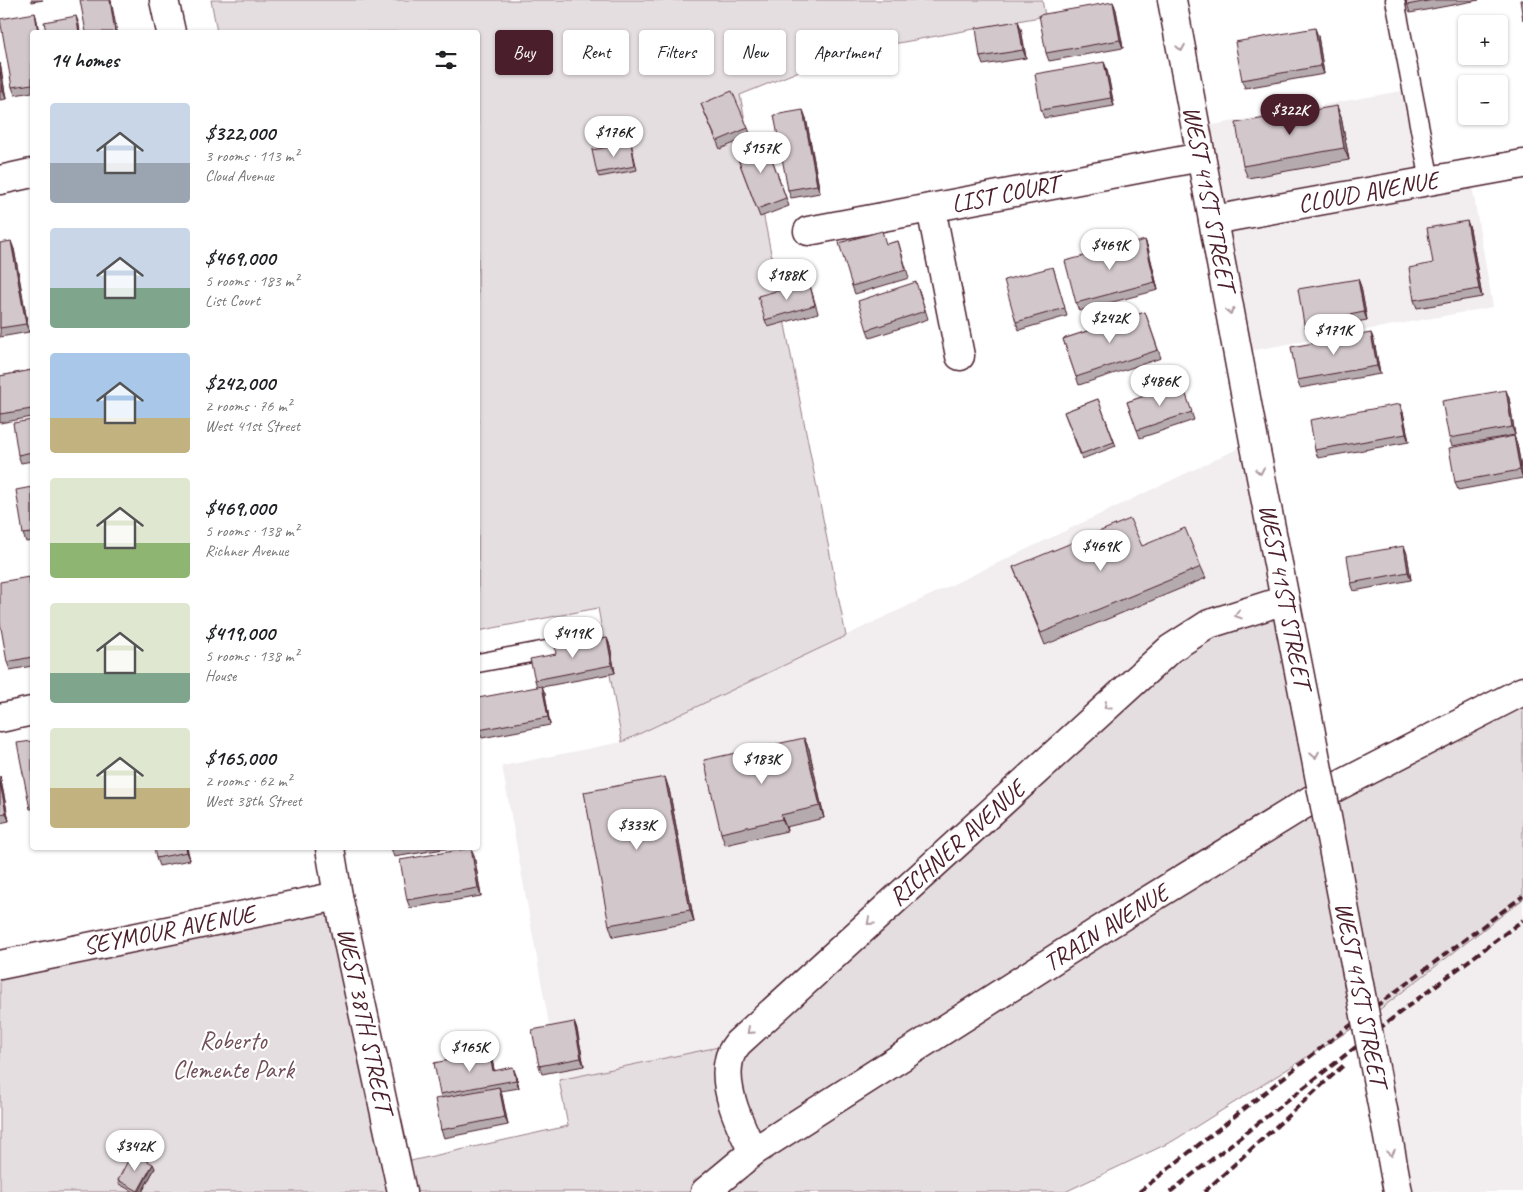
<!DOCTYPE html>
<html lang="en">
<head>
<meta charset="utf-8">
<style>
	:root { --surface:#fff; --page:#f6f6f6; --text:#202124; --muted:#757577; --accent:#4a1f2b }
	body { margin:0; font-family:Caveat,sans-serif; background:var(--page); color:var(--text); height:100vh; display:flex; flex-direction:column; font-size:19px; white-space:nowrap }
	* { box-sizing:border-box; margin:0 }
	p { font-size:16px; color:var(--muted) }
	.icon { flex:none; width:28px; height:28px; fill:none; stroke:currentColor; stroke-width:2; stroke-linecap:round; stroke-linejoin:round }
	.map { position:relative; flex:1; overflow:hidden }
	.drawer { position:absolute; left:30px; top:30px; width:450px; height:820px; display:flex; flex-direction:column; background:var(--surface); border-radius:5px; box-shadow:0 1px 4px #0004 }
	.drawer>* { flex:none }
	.guide { position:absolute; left:495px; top:30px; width:475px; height:45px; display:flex; gap:10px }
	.buttons { position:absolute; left:1458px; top:15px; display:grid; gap:10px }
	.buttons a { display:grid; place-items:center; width:50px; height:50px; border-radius:5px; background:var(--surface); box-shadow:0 1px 4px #0004; font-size:25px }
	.price { position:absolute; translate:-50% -42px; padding:0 11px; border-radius:18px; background:#fff; color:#222; font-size:16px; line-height:32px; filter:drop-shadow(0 1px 2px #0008) }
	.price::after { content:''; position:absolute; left:50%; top:30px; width:15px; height:11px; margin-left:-8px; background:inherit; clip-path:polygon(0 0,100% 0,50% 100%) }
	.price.current { background:var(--accent); color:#fff }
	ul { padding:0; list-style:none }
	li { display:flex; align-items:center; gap:15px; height:125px; padding:0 20px }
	li span { display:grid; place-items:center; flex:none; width:140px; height:100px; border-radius:5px; color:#555 }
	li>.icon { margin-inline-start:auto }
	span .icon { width:60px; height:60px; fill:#fffc; stroke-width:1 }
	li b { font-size:21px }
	h2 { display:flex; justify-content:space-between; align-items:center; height:60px; padding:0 20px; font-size:21px }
	.chip { padding:0 18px; border-radius:5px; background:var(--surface); box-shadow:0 1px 4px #0004; font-size:18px; line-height:45px }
	.chip.current { background:var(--accent); color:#fff }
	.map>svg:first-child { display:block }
</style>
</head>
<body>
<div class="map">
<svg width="1523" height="1192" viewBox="0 0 1523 1192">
	<rect width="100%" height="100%" fill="#fff"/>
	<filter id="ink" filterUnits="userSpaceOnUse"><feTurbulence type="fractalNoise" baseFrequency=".02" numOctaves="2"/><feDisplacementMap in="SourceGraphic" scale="10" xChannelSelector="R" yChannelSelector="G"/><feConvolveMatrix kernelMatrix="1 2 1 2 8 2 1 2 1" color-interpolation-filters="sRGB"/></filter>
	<g filter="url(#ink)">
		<!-- built -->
		<g fill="#f2eeef">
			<polygon points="1412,89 1430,181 1470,174 1493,307 1238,353 1196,128"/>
			<polygon points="1254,441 1285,600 738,1043 559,1080 502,766 622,742"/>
			<polygon points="1523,896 1523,1192 1398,1192 1366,1020"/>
		</g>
		<!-- green -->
		<g fill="#e5dee0" stroke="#987e86">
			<polygon points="211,0 1042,0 1045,16 844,53 740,95 846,636 622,742 598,608 478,631 478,32 217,32"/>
			<polygon points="1285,600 1324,800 1523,694 1523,899 1366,1020 1173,1141 1065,1192 0,1192 0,965 338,896 397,1164 568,1126 559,1080 738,1043 1158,660"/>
		</g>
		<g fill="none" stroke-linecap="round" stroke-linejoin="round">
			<defs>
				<g id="service">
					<polyline points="1395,0 1430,181"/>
					<polyline points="478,663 578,644"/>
				</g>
				<g id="minor">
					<polyline points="164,0 171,32"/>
					<polyline points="0,180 32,173"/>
					<polyline points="931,208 960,356"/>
					<polyline points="1213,220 1523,164"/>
					<polyline points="808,231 1201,157"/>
					<polyline points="0,718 32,711"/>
					<polyline points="330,848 338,896 402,1192"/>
					<polyline points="0,965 338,896"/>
					<path d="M753 1152C741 1127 722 1089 729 1060 730 1054 734 1048 738 1043L1170 649 1209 624 1285 600"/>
					<polyline points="705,1192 753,1152 1108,925 1311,800 1523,691"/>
				</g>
				<g id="tertiary">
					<polyline points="1172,0 1254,441 1306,707"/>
					<polyline points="1384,1115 1398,1192"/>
				</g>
			</defs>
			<!-- service casing -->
			<use href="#service" stroke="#4a1f2b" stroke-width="21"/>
			<!-- minor casing -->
			<use href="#minor" stroke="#4a1f2b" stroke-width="31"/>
			<!-- tertiary casing -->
			<use href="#tertiary" stroke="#4a1f2b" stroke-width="31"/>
			<!-- service -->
			<use href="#service" stroke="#fff" stroke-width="18"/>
			<!-- minor -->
			<use href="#minor" stroke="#fff" stroke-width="28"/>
			<!-- tertiary -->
			<use href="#tertiary" stroke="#fff" stroke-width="28"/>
			<!-- rail -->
			<g stroke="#4a1f2b" stroke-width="4" stroke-dasharray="8 4" stroke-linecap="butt">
				<polyline points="1139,1192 1331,1040 1523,896"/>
				<polyline points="1170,1192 1407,1007 1523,920"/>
				<polyline points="1204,1192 1345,1064"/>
			</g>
			<defs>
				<polyline id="tertiary-bridge" points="1306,707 1384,1115"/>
			</defs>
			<!-- tertiary-bridge casing -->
			<use href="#tertiary-bridge" stroke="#4a1f2b" stroke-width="31" stroke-linecap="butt"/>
			<!-- tertiary-bridge -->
			<use href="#tertiary-bridge" stroke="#fff" stroke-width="28"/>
		</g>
		<!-- wall -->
		<g fill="#b5abaf" stroke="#4a1f2b">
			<polygon points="31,0 43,0 32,2"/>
			<polygon points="1406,0 1479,0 1410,13"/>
			<polygon points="1113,2 1116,10 1123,48 1049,61 1046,53"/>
			<polygon points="35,13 37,21 32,32 32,92 15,95 12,87"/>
			<polygon points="1018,21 1021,29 1026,58 983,65 980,57"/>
			<polygon points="1318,36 1324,74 1245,88 1242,80"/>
			<polygon points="1104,62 1107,70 1114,106 1044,118 1041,110"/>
			<polygon points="0,63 6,99 0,100"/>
			<polygon points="701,104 748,128 751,136 720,149"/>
			<polygon points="1341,117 1349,160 1248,178 1243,166"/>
			<polygon points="806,118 820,193 791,198 788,190"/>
			<polygon points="765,140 789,206 760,217 735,151"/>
			<polygon points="631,143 637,170 599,177 597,173"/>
			<polygon points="1467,221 1470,229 1482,297 1417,308 1414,300 1433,263"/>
			<polygon points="1145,240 1148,248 1158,290 1079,311 1076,303"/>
			<polygon points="898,241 909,278 855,294 852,286 887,244"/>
			<polygon points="0,243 14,249 29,332 0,337"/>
			<polygon points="1053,267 1067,316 1019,330 1016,322"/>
			<polygon points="1358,279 1361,287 1367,320 1307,331 1304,324"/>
			<polygon points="809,282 818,313 768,327 765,320"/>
			<polygon points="919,290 928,319 870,338 867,330"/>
			<polygon points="1145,312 1161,358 1079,385 1063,339"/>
			<polygon points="1371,333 1374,341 1380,374 1300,388 1297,380"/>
			<polygon points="32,370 32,417 0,423 0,376"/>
			<polygon points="1182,383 1194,420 1140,438 1127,402"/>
			<polygon points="1509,398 1515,435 1452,446 1449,438"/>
			<polygon points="1098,399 1116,446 1082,459 1064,412"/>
			<polygon points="1403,412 1409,442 1318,458 1315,450"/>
			<polygon points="32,420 32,461 21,463 18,455"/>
			<polygon points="1514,436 1517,444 1523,478 1458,490 1455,482"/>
			<polygon points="32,487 32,541 26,542 23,534"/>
			<polygon points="1142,546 1201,567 1206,578 1045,645 1013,567"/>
			<polygon points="1404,546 1407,554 1411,580 1354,591 1351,583"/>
			<polygon points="32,585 32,666 10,670 7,662"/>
			<polygon points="607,638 610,646 615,673 542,687 545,694 550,725 482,738 479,730 537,687 535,680 556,654"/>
			<polygon points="804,738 809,749 824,818 786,827 787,831 725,845 721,833"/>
			<polygon points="0,776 9,821 0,823"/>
			<polygon points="669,789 694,922 613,937 609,925"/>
			<polygon points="187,848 190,860 159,866 156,858"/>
			<polygon points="391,848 450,848 394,857"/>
			<polygon points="474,855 481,896 410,908 407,900"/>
			<polygon points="574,1022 577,1030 584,1066 542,1074 539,1066"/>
			<polygon points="489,1052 492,1060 494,1070 516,1075 519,1088 501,1091 508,1125 444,1138 441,1130 441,1098 440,1094"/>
			<polygon points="155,1168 142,1192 134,1192 119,1184 118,1180"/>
		</g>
		<!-- shaded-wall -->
		<g fill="#938b8e" stroke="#4a1f2b">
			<polygon points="110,0 111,0 117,32 115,32"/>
			<polygon points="1113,2 1116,10 1123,48 1120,40"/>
			<polygon points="35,13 37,21 39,32 38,32"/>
			<polygon points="76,16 79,24 80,32 79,32"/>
			<polygon points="1018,21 1021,29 1026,58 1023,50"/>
			<polygon points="1315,28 1318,36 1324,74 1321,66"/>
			<polygon points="1104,62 1107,70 1114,106 1111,98"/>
			<polygon points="0,63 6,99 3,91 0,72"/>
			<polygon points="1337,106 1341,117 1349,160 1344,148"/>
			<polygon points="803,110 806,118 820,193 817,185"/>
			<polygon points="1467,221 1470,229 1482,297 1479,289"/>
			<polygon points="1145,240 1148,248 1158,290 1155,282"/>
			<polygon points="11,241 14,249 29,332 26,324"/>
			<polygon points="1358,279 1361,287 1367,320 1364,312"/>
			<polygon points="1371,333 1374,341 1380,374 1377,366"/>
			<polygon points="1506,390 1509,398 1515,435 1512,427"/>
			<polygon points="1400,404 1403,412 1409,442 1406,434"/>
			<polygon points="1514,436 1517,444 1523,478 1520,470"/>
			<polygon points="1404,546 1407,554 1411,580 1408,572"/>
			<polygon points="29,577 32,585 32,597"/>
			<polygon points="607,638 610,646 615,673 612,665"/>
			<polygon points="542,686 545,694 550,725 548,717"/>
			<polygon points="804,738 809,749 824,818 820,806"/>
			<polygon points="0,776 9,821 6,813 0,783"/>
			<polygon points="665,777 669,789 694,922 690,910"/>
			<polygon points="781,815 786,827 787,831 782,819"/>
			<polygon points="186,848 187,848 190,860 187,852"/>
			<polygon points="471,848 474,855 481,896 478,888"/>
			<polygon points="574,1022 577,1030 584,1066 581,1058"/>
			<polygon points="489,1052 492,1060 496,1078 493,1071"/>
			<polygon points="513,1067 516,1075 519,1088 516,1080"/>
			<polygon points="499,1087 502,1095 508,1125 505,1117"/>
			<polygon points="153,1164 155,1168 142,1192 139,1192"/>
		</g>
		<!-- building -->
		<g fill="#d2c7cb" stroke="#4a1f2b">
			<polygon points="80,0 110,0 115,32 86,32"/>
			<polygon points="1406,0 1433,0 1407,5"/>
			<polygon points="1520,0 1523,0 1523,20"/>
			<polygon points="1113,2 1120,40 1046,53 1039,15"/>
			<polygon points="35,13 38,32 32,32 32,84 12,87 0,19"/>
			<polygon points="76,16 79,32 46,32 44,22"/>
			<polygon points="1018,21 1023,50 980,57 976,28"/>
			<polygon points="1315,28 1321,66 1242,80 1235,42"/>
			<polygon points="1104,62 1111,98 1041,110 1035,74"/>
			<polygon points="0,72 3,91 0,92"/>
			<polygon points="732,91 748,128 717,141 701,104"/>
			<polygon points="1337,106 1344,148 1243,166 1236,123"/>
			<polygon points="803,110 817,185 788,190 774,115"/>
			<polygon points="765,140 786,198 757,209 735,151"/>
			<polygon points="631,143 635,166 597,173 592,150"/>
			<polygon points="1467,221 1479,289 1414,300 1409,268 1433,263 1427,228"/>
			<polygon points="882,231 886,244 898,241 906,270 852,286 839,243"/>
			<polygon points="1145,240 1155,282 1076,303 1065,261"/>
			<polygon points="11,241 26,324 0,328 0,243"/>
			<polygon points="1053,267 1065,308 1016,322 1004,280"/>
			<polygon points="1358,279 1364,312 1304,324 1298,289"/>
			<polygon points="809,282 815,305 765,320 758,296"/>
			<polygon points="916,282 925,311 867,330 858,301"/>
			<polygon points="1145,312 1158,350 1076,377 1063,339"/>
			<polygon points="1371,333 1377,366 1297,380 1291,347"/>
			<polygon points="32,370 32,409 0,414 0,376"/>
			<polygon points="1182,383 1192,412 1137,430 1127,402"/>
			<polygon points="1506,390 1512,427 1449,438 1442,401"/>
			<polygon points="1098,399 1114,442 1081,454 1064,412"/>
			<polygon points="1400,404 1406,434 1315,450 1310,420"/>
			<polygon points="32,420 32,452 18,455 13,423"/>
			<polygon points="1514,436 1520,470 1455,482 1449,448"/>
			<polygon points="32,487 32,533 23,534 16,490"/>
			<polygon points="1130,519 1142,546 1185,528 1201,567 1041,633 1013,567"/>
			<polygon points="1404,546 1408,572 1351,583 1347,556"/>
			<polygon points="29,577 32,597 32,657 7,662 0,622 0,582"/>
			<polygon points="607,638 612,665 535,680 530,659 556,654 555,648"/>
			<polygon points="542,686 548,717 479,730 478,723 478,698"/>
			<polygon points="804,738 820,806 781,815 782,819 721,833 704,760"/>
			<polygon points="32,741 32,809 30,809 17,743"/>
			<polygon points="665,777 690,910 609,925 584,792"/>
			<polygon points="0,783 6,813 0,814"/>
			<polygon points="154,848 186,848 187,852 156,858"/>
			<polygon points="391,848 402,848 391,849"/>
			<polygon points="471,848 478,888 407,900 400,860"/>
			<polygon points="574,1022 581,1058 539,1066 532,1030"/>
			<polygon points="489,1052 493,1071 513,1067 516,1080 440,1094 434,1063"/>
			<polygon points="499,1087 505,1117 441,1130 435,1099"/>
			<polygon points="132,1153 153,1164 138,1191 118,1180"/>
		</g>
		<!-- one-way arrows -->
		<defs><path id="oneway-chevron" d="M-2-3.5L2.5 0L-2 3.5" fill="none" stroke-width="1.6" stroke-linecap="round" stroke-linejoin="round" transform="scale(1.25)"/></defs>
		<g stroke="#ae9aa0">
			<use href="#oneway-chevron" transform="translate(1181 48) rotate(80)"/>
			<use href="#oneway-chevron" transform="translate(1230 311) rotate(79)"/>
			<use href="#oneway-chevron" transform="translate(1260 471) rotate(79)"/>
			<use href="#oneway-chevron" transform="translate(1238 615) rotate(162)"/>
			<use href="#oneway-chevron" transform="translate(1107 706) rotate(138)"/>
			<use href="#oneway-chevron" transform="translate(1315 755) rotate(79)"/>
			<use href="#oneway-chevron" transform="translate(870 922) rotate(138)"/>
			<use href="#oneway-chevron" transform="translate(750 1031) rotate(138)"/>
			<use href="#oneway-chevron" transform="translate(1391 1153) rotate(79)"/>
		</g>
	</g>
	<g text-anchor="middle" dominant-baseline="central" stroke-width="4.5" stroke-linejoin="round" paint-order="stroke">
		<!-- street labels -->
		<g font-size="25" fill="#4a1f2b" stroke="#fff">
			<text transform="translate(1368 192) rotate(-10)">CLOUD AVENUE</text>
			<text transform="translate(1005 194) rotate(-11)">LIST COURT</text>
			<text transform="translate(1209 198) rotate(79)">WEST 41ST STREET</text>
			<text transform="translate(1285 596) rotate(79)">WEST 41ST STREET</text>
			<text transform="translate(957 843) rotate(-42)">RICHNER AVENUE</text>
			<text transform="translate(1106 928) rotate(-32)">TRAIN AVENUE</text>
			<text transform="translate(169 930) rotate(-11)">SEYMOUR AVENUE</text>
			<text transform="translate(1361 994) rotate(79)">WEST 41ST STREET</text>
			<text transform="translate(365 1020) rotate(78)">WEST 38TH STREET</text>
		</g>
		<!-- park labels -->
		<g font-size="25" fill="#714f58" stroke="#fff">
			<text x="233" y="1041">Roberto<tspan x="233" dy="29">Clemente Park</tspan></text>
		</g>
	</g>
</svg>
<div class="buttons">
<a>+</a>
<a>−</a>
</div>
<b class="price current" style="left:1290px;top:136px">$322K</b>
<b class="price" style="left:614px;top:158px">$176K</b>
<b class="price" style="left:761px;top:174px">$157K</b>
<b class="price" style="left:1110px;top:271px">$469K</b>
<b class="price" style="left:787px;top:301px">$188K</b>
<b class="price" style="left:1110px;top:344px">$242K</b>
<b class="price" style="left:1334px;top:356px">$171K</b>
<b class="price" style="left:1160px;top:407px">$486K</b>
<b class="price" style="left:1101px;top:572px">$469K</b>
<b class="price" style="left:573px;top:659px">$419K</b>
<b class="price" style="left:762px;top:785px">$183K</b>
<b class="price" style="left:637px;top:851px">$333K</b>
<b class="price" style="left:470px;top:1073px">$165K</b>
<b class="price" style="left:135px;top:1172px">$342K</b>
<div class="guide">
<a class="chip current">Buy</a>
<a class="chip">Rent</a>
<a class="chip">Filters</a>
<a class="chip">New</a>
<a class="chip">Apartment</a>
</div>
<section class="drawer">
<h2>14 homes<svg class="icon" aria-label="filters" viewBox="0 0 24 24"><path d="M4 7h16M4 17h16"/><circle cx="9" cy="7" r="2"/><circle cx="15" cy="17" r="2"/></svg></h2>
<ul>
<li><span style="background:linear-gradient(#c9d6e8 60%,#9aa5b1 0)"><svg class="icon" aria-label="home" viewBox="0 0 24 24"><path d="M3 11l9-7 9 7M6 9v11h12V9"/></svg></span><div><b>$322,000</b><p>3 rooms · 113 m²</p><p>Cloud Avenue</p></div></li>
<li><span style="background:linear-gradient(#c9d6e8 60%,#7fa58c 0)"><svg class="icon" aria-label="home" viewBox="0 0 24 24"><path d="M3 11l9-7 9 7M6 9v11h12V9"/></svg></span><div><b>$469,000</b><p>5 rooms · 183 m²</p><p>List Court</p></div></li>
<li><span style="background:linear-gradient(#a9c7e8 65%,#c2b280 0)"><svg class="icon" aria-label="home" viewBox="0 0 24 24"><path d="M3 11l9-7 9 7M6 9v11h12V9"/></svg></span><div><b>$242,000</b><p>2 rooms · 76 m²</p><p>West 41st Street</p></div></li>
<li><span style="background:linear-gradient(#dfe7d0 65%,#8fb573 0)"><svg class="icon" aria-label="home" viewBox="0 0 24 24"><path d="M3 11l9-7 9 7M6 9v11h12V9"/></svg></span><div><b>$469,000</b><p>5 rooms · 138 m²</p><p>Richner Avenue</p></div></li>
<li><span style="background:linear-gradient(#dfe7d0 70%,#7fa58c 0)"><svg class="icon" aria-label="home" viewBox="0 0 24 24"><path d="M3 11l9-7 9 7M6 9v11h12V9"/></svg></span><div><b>$419,000</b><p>5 rooms · 138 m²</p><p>House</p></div></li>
<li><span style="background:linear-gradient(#dfe7d0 60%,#c2b280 0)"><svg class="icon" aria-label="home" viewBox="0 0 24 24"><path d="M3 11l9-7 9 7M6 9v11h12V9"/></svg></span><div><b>$165,000</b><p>2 rooms · 62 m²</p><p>West 38th Street</p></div></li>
</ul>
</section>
</div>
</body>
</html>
